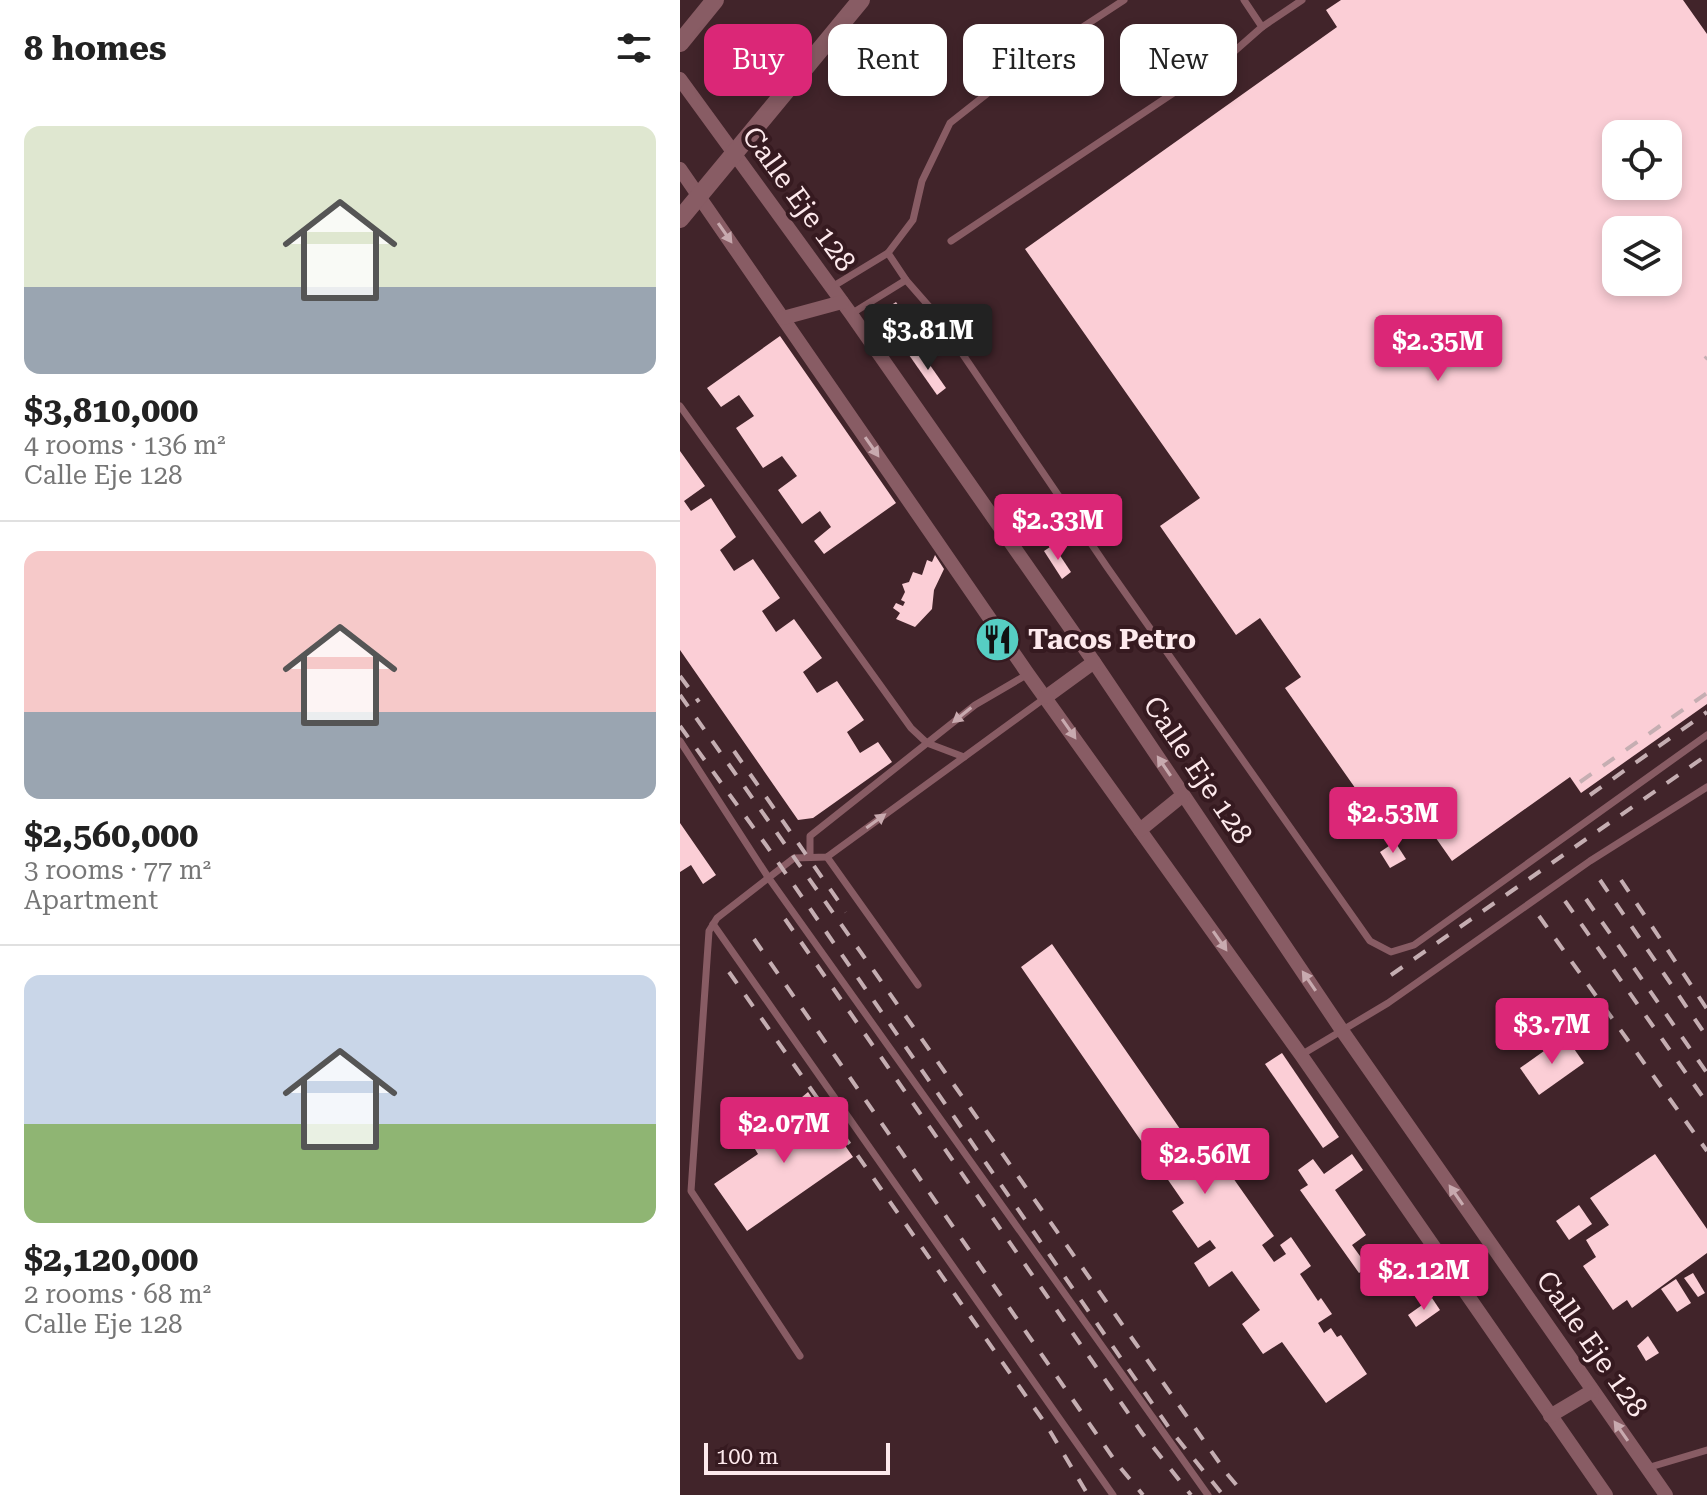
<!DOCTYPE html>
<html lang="en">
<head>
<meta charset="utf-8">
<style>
	:root { --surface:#fff; --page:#f2f2f2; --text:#222; --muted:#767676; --line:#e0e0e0; --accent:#db2777 }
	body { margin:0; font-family:"Roboto Serif",serif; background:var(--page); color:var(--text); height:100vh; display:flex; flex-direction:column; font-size:30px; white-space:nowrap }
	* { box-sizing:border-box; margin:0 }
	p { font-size:26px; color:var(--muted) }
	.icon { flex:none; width:44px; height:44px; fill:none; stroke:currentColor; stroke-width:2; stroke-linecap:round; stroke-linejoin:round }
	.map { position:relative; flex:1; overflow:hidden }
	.details { display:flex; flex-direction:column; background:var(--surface); width:680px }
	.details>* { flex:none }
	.top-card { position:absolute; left:24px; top:24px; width:760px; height:72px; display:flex; gap:16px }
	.buttons { position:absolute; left:922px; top:120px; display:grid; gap:16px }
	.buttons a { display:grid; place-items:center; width:80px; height:80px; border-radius:16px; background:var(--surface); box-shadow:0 4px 12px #0003; font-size:40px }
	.scale { position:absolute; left:24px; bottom:20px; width:186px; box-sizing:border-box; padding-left:8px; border:4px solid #fde9ec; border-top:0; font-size:22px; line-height:28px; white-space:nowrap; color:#fde9ec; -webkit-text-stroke:6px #361a20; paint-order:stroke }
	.price { position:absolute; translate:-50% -68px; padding:0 18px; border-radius:8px; background:var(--accent); color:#fff; font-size:26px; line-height:52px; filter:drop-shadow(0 2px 4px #0008) }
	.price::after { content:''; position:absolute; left:50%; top:48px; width:24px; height:18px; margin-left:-12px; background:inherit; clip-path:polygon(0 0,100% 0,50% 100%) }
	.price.selected { background:#222; color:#fff }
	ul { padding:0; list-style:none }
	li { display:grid; align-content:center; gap:16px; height:424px; padding:0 24px }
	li+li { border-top:2px solid var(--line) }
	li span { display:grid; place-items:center; height:248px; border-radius:16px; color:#555 }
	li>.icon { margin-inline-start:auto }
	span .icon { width:144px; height:144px; fill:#fffc; stroke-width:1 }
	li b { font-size:34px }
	h2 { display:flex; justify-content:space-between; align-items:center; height:96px; padding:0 24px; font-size:34px }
	.chip { padding:0 28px; border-radius:16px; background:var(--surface); box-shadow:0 4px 12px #0003; font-size:28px; line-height:72px }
	.chip.selected { background:var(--accent); color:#fff }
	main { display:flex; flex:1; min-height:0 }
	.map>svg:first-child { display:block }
</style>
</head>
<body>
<main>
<section class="details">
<h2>8 homes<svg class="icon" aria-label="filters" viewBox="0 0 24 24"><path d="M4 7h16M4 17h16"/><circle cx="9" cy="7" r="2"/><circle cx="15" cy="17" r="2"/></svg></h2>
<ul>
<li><span style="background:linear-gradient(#dfe7d0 65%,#9aa5b1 0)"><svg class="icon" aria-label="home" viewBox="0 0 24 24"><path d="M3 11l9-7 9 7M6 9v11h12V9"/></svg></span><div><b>$3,810,000</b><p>4 rooms · 136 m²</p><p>Calle Eje 128</p></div></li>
<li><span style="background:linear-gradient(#f6c9c9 65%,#9aa5b1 0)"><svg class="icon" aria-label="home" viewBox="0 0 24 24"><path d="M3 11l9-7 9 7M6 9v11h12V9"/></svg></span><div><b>$2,560,000</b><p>3 rooms · 77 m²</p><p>Apartment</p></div></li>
<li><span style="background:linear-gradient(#c9d6e8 60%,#8fb573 0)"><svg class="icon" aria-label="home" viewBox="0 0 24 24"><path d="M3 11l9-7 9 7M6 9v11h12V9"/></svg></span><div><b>$2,120,000</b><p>2 rooms · 68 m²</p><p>Calle Eje 128</p></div></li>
</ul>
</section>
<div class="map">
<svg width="1027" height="1495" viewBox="0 0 1027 1495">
	<rect width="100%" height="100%" fill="#41242a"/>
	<!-- building -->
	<g fill="#fbced6" fill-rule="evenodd">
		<path d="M661 0H1003L1027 34V704L901 793 890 777 772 861 723 791 692 812 605 688 621 677 580 618 556 635 480 526 520 498 345 249 657 27 646 10ZM936 134H988V186H936ZM936 230H988V282H936Z"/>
		<polygon points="216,302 237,332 226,340 205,309"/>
		<polygon points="100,336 216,503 144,554 134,541 151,527 140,511 122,524 98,490 117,476 102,456 83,468 56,428 74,416 59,395 41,407 27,388"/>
		<polygon points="238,348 266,388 257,395 229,355"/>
		<polygon points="0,451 25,486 4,501 11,511 31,498 56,537 40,550 54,571 73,559 100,598 82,611 96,632 114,619 142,658 123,672 137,693 157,681 184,720 167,732 180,753 198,742 212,762 133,818 118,820 0,650"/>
		<polygon points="373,545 391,572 382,579 364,551"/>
		<polygon points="255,555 264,569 254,590 252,609 235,627 216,619 220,613 213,608 216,603 223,606 225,602 221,600 225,592 222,584 229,582 233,572 242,575 247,560 252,562"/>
		<polygon points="0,823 36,875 23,884 11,865 0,872"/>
		<polygon points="715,842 726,859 710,868 700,852"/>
		<polygon points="372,944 534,1178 546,1168 594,1236 582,1245 594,1262 606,1254 600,1245 611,1237 631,1266 620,1274 638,1301 641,1298 652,1314 638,1323 644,1333 651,1328 657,1337 661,1335 687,1374 646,1403 602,1342 583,1354 562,1324 580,1310 552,1271 529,1287 514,1263 536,1248 530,1240 518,1248 492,1211 504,1203 341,967"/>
		<polygon points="885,1036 904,1063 859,1095 840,1068"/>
		<polygon points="602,1053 659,1137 643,1148 585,1064"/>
		<polygon points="128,1092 173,1157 67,1231 34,1184 78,1154 75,1149 79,1145 76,1142 120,1111 115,1103"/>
		<polygon points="672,1154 683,1170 655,1190 686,1235 672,1245 688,1267 679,1273 620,1190 628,1185 618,1170 633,1159 644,1174"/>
		<polygon points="975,1154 1027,1229 1027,1253 952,1308 947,1300 933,1310 903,1266 916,1257 906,1240 929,1225 910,1198"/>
		<polygon points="899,1205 912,1224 889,1240 876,1221"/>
		<polygon points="1013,1273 1025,1293 1018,1297 1004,1278"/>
		<polygon points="996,1279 1011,1303 997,1312 981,1289"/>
		<polygon points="752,1298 760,1310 736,1327 728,1315"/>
		<polygon points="968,1336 979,1353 966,1361 957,1346"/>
	</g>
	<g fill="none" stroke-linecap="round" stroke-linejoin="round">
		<!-- service -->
		<g stroke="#885c64" stroke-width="7">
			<polyline points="444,0 337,70 270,123 242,181 233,220 208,253 226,280 254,312 427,567 690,941 711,952 734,945 1027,735"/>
			<polyline points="582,27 622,0"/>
			<polyline points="271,241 549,56 582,27 564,0"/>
			<polyline points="152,287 208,253"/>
			<polyline points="171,314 226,280"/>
			<polyline points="0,406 231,728 247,743 284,757"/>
			<polyline points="0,741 88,877 528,1495"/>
			<polyline points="130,856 130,836 295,705 348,674"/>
			<polyline points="147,857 238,985"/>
			<polyline points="33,924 433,1495"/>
			<polyline points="621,1055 708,1003 910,861 1027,787"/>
			<polyline points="120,1356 11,1191 29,931 37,918 114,858 147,857 365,698"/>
			<polyline points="967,1468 1027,1450"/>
		</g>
		<!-- minor -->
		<g stroke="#885c64" stroke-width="14">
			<polyline points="0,79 171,314 414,662 663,1032 986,1495"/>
			<polyline points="0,169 348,674 621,1055 926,1495"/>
			<polyline points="103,318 162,302"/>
			<polyline points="366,697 414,662"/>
			<polyline points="460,830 503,795"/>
			<polyline points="870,1416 912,1391"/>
		</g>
		<!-- tertiary -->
		<g stroke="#885c64" stroke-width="18">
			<polyline points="0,43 35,0"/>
			<polyline points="0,219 181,0"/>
		</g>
		<!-- rail -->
		<g stroke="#c5aeb2" stroke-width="4" stroke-dasharray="14 14" stroke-linecap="butt">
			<polyline points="1025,359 1027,357"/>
			<polyline points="0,676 19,702"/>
			<polyline points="0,695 548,1475 565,1495"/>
			<polyline points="0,726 86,845 492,1432 543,1495"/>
			<polyline points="54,751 166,912"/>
			<polyline points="900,782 1027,693"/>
			<polyline points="910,795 1027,712"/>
			<polyline points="920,880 1027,1037"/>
			<polyline points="941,880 1027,1009"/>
			<polyline points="906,899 1027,1073"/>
			<polyline points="885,901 1027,1103"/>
			<polyline points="859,916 1027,1151"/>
			<polyline points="105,919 462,1433 511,1495"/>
			<polyline points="74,939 438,1465 463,1495"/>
			<polyline points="49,972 367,1426 408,1495"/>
			<polyline points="711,975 1027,755"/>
		</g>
	</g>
	<!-- one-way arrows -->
	<defs><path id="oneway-solid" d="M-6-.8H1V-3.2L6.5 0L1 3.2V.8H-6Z" transform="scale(2)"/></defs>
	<g fill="#c8aaaf">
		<use href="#oneway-solid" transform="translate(45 233) rotate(55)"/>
		<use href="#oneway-solid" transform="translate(192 447) rotate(55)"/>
		<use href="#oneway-solid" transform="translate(282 715) rotate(141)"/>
		<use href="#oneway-solid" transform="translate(389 729) rotate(55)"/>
		<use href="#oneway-solid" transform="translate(484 766) rotate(-124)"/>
		<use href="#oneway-solid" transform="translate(196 821) rotate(-36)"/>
		<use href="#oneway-solid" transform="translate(540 941) rotate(55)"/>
		<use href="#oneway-solid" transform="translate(629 981) rotate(-124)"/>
		<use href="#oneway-solid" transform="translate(776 1195) rotate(-125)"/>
		<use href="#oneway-solid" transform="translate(941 1431) rotate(-125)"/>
	</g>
	<!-- icons -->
	<defs>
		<symbol id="restaurant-disc" viewBox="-11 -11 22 22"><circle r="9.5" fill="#56cec3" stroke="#361a20"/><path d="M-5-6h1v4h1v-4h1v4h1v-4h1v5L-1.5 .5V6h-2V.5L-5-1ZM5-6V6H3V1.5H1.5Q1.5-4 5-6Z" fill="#111"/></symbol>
	</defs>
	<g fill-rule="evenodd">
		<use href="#restaurant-disc" x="292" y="614" width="51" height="51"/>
	</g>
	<g text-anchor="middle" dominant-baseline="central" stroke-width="8" stroke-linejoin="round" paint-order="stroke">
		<!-- street labels -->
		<g font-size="28" fill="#fde9ec" stroke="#361a20">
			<text transform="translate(119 199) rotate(54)">Calle Eje 128</text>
			<text transform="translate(518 770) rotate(56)">Calle Eje 128</text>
			<text transform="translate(912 1344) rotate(55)">Calle Eje 128</text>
		</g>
		<!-- poi labels -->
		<g font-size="28" font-weight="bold" fill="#fde9ec" stroke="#361a20" text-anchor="start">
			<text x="348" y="639">Tacos Petro</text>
		</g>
	</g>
</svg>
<div class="buttons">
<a><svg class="icon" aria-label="locate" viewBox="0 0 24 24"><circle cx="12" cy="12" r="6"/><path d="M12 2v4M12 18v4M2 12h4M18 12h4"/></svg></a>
<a><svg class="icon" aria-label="layers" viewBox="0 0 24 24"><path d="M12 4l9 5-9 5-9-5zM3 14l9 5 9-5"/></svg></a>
</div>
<div class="scale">100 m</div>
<b class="price selected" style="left:248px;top:372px">$3.81M</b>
<b class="price" style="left:758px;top:383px">$2.35M</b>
<b class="price" style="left:378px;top:562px">$2.33M</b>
<b class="price" style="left:713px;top:855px">$2.53M</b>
<b class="price" style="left:872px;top:1066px">$3.7M</b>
<b class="price" style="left:104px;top:1165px">$2.07M</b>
<b class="price" style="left:525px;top:1196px">$2.56M</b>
<b class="price" style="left:744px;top:1312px">$2.12M</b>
<div class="top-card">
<a class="chip selected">Buy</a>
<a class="chip">Rent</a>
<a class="chip">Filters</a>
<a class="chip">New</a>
</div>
</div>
</main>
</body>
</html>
